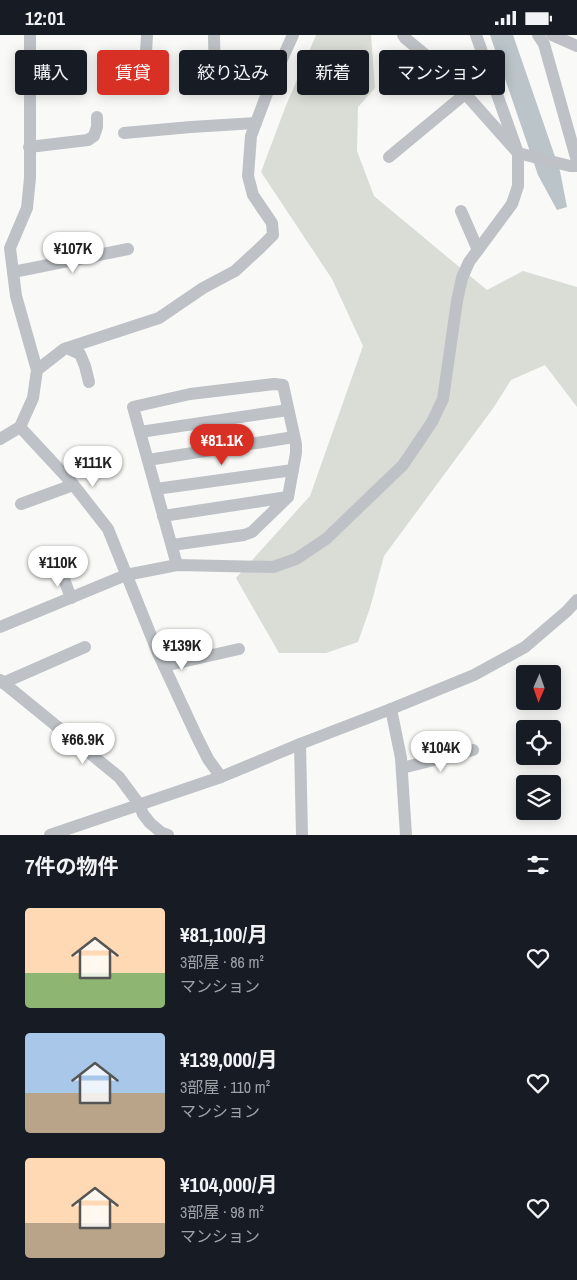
<!DOCTYPE html>
<html lang="ja">
<head>
<meta charset="utf-8">
<style>
	:root { --surface:#171b24; --page:#20242c; --text:#f1f3f6; --muted:#9ea1a6; --accent:#d93025 }
	body { margin:0; font-family:"Archivo Narrow","Noto Sans JP",sans-serif; background:var(--page); color:var(--text); height:100vh; display:flex; flex-direction:column; font-size:19px; white-space:nowrap }
	* { box-sizing:border-box; margin:0 }
	p { font-size:16px; color:var(--muted) }
	.icon { flex:none; width:28px; height:28px; fill:none; stroke:currentColor; stroke-width:2; stroke-linecap:round; stroke-linejoin:round }
	.map { position:relative; height:800px; overflow:hidden }
	.details { display:flex; flex-direction:column; background:var(--surface); flex:1 }
	.details>* { flex:none }
	.top-card { position:absolute; left:15px; top:15px; width:548px; height:45px; display:flex; gap:10px }
	.needle { width:32px; rotate:182deg }
	.fabs { position:absolute; left:516px; top:630px; display:grid; gap:10px }
	.fabs a { display:grid; place-items:center; width:45px; height:45px; border-radius:5px; background:var(--surface); box-shadow:0 2px 12px #0003; font-size:25px }
	.price { position:absolute; translate:-50% -42px; padding:0 11px; border-radius:18px; background:#fff; color:#222; font-size:16px; line-height:32px; filter:drop-shadow(0 1px 2px #0008) }
	.price::after { content:''; position:absolute; left:50%; top:30px; width:15px; height:11px; margin-left:-8px; background:inherit; clip-path:polygon(0 0,100% 0,50% 100%) }
	.price.selected { background:var(--accent); color:#fff }
	ul { padding:0; list-style:none }
	li { display:flex; align-items:center; gap:15px; height:125px; padding:0 25px }
	li span { display:grid; place-items:center; flex:none; width:140px; height:100px; border-radius:5px; color:#555 }
	li>.icon { margin-inline-start:auto }
	span .icon { width:60px; height:60px; fill:#fffc; stroke-width:1 }
	li b { font-size:21px }
	h2 { display:flex; justify-content:space-between; align-items:center; height:60px; padding:0 25px; font-size:21px }
	.chip { padding:0 18px; border-radius:5px; background:var(--surface); box-shadow:0 2px 12px #0003; font-size:18px; line-height:45px }
	.chip.selected { background:var(--accent); color:#fff }
	.status { display:flex; justify-content:space-between; align-items:center; height:35px; padding:0 25px; background:var(--surface); direction:ltr }
	.status svg { height:14px; fill:currentColor }
	.map>svg:first-child { display:block }
</style>
</head>
<body>
<div class="status"><b>12:01</b><svg viewBox="0 0 49 12"><path d="M0 12V9h3v3zM5 12V6h3v6zM10 12V3h3v9zM15 12V0h3v12zM26 1h20v11H26zM47 4h2v5h-2z"/></svg></div>
<div class="map">
<svg width="577" height="800" viewBox="0 0 577 800">
	<rect width="100%" height="100%" fill="#f9f9f7"/>
	<!-- green -->
	<polygon fill="#d9ddd6" points="316,0 371,0 375,53 358,72 357,116 374,161 487,255 523,236 577,252 577,372 545,330 511,345 494,372 384,521 370,573 358,607 326,618 279,618 236,543 310,461 363,311 332,244 261,137 285,73"/>
	<!-- water -->
	<polygon fill="#bac4c9" points="490,0 513,0 560,136 567,172 557,175 538,140"/>
	<g fill="none" stroke-linecap="round" stroke-linejoin="round">
		<!-- minor -->
		<g stroke="#bec2c6" stroke-width="12">
			<polyline points="214,0 215,51 271,48"/>
			<polyline points="403,0 405,3 445,36 518,118 570,131 577,131"/>
			<polyline points="538,0 544,9 577,126"/>
			<polyline points="552,0 577,11"/>
			<polyline points="146,17 147,0"/>
			<polyline points="124,98 191,92 256,88"/>
			<polyline points="29,112 88,105 94,101 97,92 97,82"/>
			<polyline points="389,122 465,59"/>
			<polyline points="461,176 478,215"/>
			<polyline points="13,237 128,214"/>
			<polyline points="67,313 80,319 85,331 89,347"/>
			<polyline points="37,335 64,314 159,283 203,253 235,236 261,212 273,200 272,188 253,160 248,141 251,101 271,48 293,0"/>
			<polyline points="20,392 72,448 108,494 158,618 197,702 208,724 221,742"/>
			<polyline points="140,397 288,375"/>
			<polyline points="0,404 20,392 33,363 37,335 16,261 10,213 27,173 30,143 30,0"/>
			<polyline points="148,425 294,402"/>
			<polyline points="156,454 293,435"/>
			<polyline points="21,469 73,450"/>
			<polyline points="163,481 288,462"/>
			<polyline points="172,510 244,500 252,497 288,462 296,418 296,409 283,350 274,349 190,359 133,372 177,530"/>
			<polyline points="54,517 71,563"/>
			<polyline points="0,592 126,540 177,530 273,532 296,524 326,504 403,430 432,387 443,364 457,266 462,243 469,227 512,169 518,151 518,118 476,0"/>
			<polyline points="164,631 239,614"/>
			<polyline points="0,645 119,742 139,769 143,779 150,788 162,798 168,800"/>
			<polyline points="3,648 85,612"/>
			<polyline points="391,674 401,723 406,800"/>
			<polyline points="300,709 302,800"/>
			<polyline points="402,733 473,715"/>
			<polyline points="50,800 221,742 300,709 391,674 474,640 525,612 567,576 577,565"/>
		</g>
	</g>
</svg>
<div class="fabs">
<a><svg class="needle" viewBox="-14 -14 28 28"><path d="M0-13l5 13h-10z" fill="#e53935"/><path d="M0 13l5-13h-10z" fill="#9ea1a6"/></svg></a>
<a><svg class="icon" aria-label="locate" viewBox="0 0 24 24"><circle cx="12" cy="12" r="6"/><path d="M12 2v4M12 18v4M2 12h4M18 12h4"/></svg></a>
<a><svg class="icon" aria-label="layers" viewBox="0 0 24 24"><path d="M12 4l9 5-9 5-9-5zM3 14l9 5 9-5"/></svg></a>
</div>
<b class="price" style="left:73px;top:239px">¥107K</b>
<b class="price selected" style="left:222px;top:431px">¥81.1K</b>
<b class="price" style="left:93px;top:453px">¥111K</b>
<b class="price" style="left:58px;top:553px">¥110K</b>
<b class="price" style="left:182px;top:636px">¥139K</b>
<b class="price" style="left:83px;top:730px">¥66.9K</b>
<b class="price" style="left:441px;top:738px">¥104K</b>
<div class="top-card">
<a class="chip">購入</a>
<a class="chip selected">賃貸</a>
<a class="chip">絞り込み</a>
<a class="chip">新着</a>
<a class="chip">マンション</a>
</div>
</div>
<section class="details">
<h2>7件の物件<svg class="icon" aria-label="filters" viewBox="0 0 24 24"><path d="M4 7h16M4 17h16"/><circle cx="9" cy="7" r="2"/><circle cx="15" cy="17" r="2"/></svg></h2>
<ul>
<li><span style="background:linear-gradient(#ffd9b3 65%,#8fb573 0)"><svg class="icon" aria-label="home" viewBox="0 0 24 24"><path d="M3 11l9-7 9 7M6 9v11h12V9"/></svg></span><div><b>¥81,100/月</b><p>3部屋 · 86 m²</p><p>マンション</p></div><svg class="icon" aria-label="heart" viewBox="0 0 24 24"><path d="M12 20l-8-8c-3-5 5-10 8-4 3-6 11-1 8 4z"/></svg></li>
<li><span style="background:linear-gradient(#a9c7e8 60%,#b9a48a 0)"><svg class="icon" aria-label="home" viewBox="0 0 24 24"><path d="M3 11l9-7 9 7M6 9v11h12V9"/></svg></span><div><b>¥139,000/月</b><p>3部屋 · 110 m²</p><p>マンション</p></div><svg class="icon" aria-label="heart" viewBox="0 0 24 24"><path d="M12 20l-8-8c-3-5 5-10 8-4 3-6 11-1 8 4z"/></svg></li>
<li><span style="background:linear-gradient(#ffd9b3 65%,#b9a48a 0)"><svg class="icon" aria-label="home" viewBox="0 0 24 24"><path d="M3 11l9-7 9 7M6 9v11h12V9"/></svg></span><div><b>¥104,000/月</b><p>3部屋 · 98 m²</p><p>マンション</p></div><svg class="icon" aria-label="heart" viewBox="0 0 24 24"><path d="M12 20l-8-8c-3-5 5-10 8-4 3-6 11-1 8 4z"/></svg></li>
</ul>
</section>
</body>
</html>
